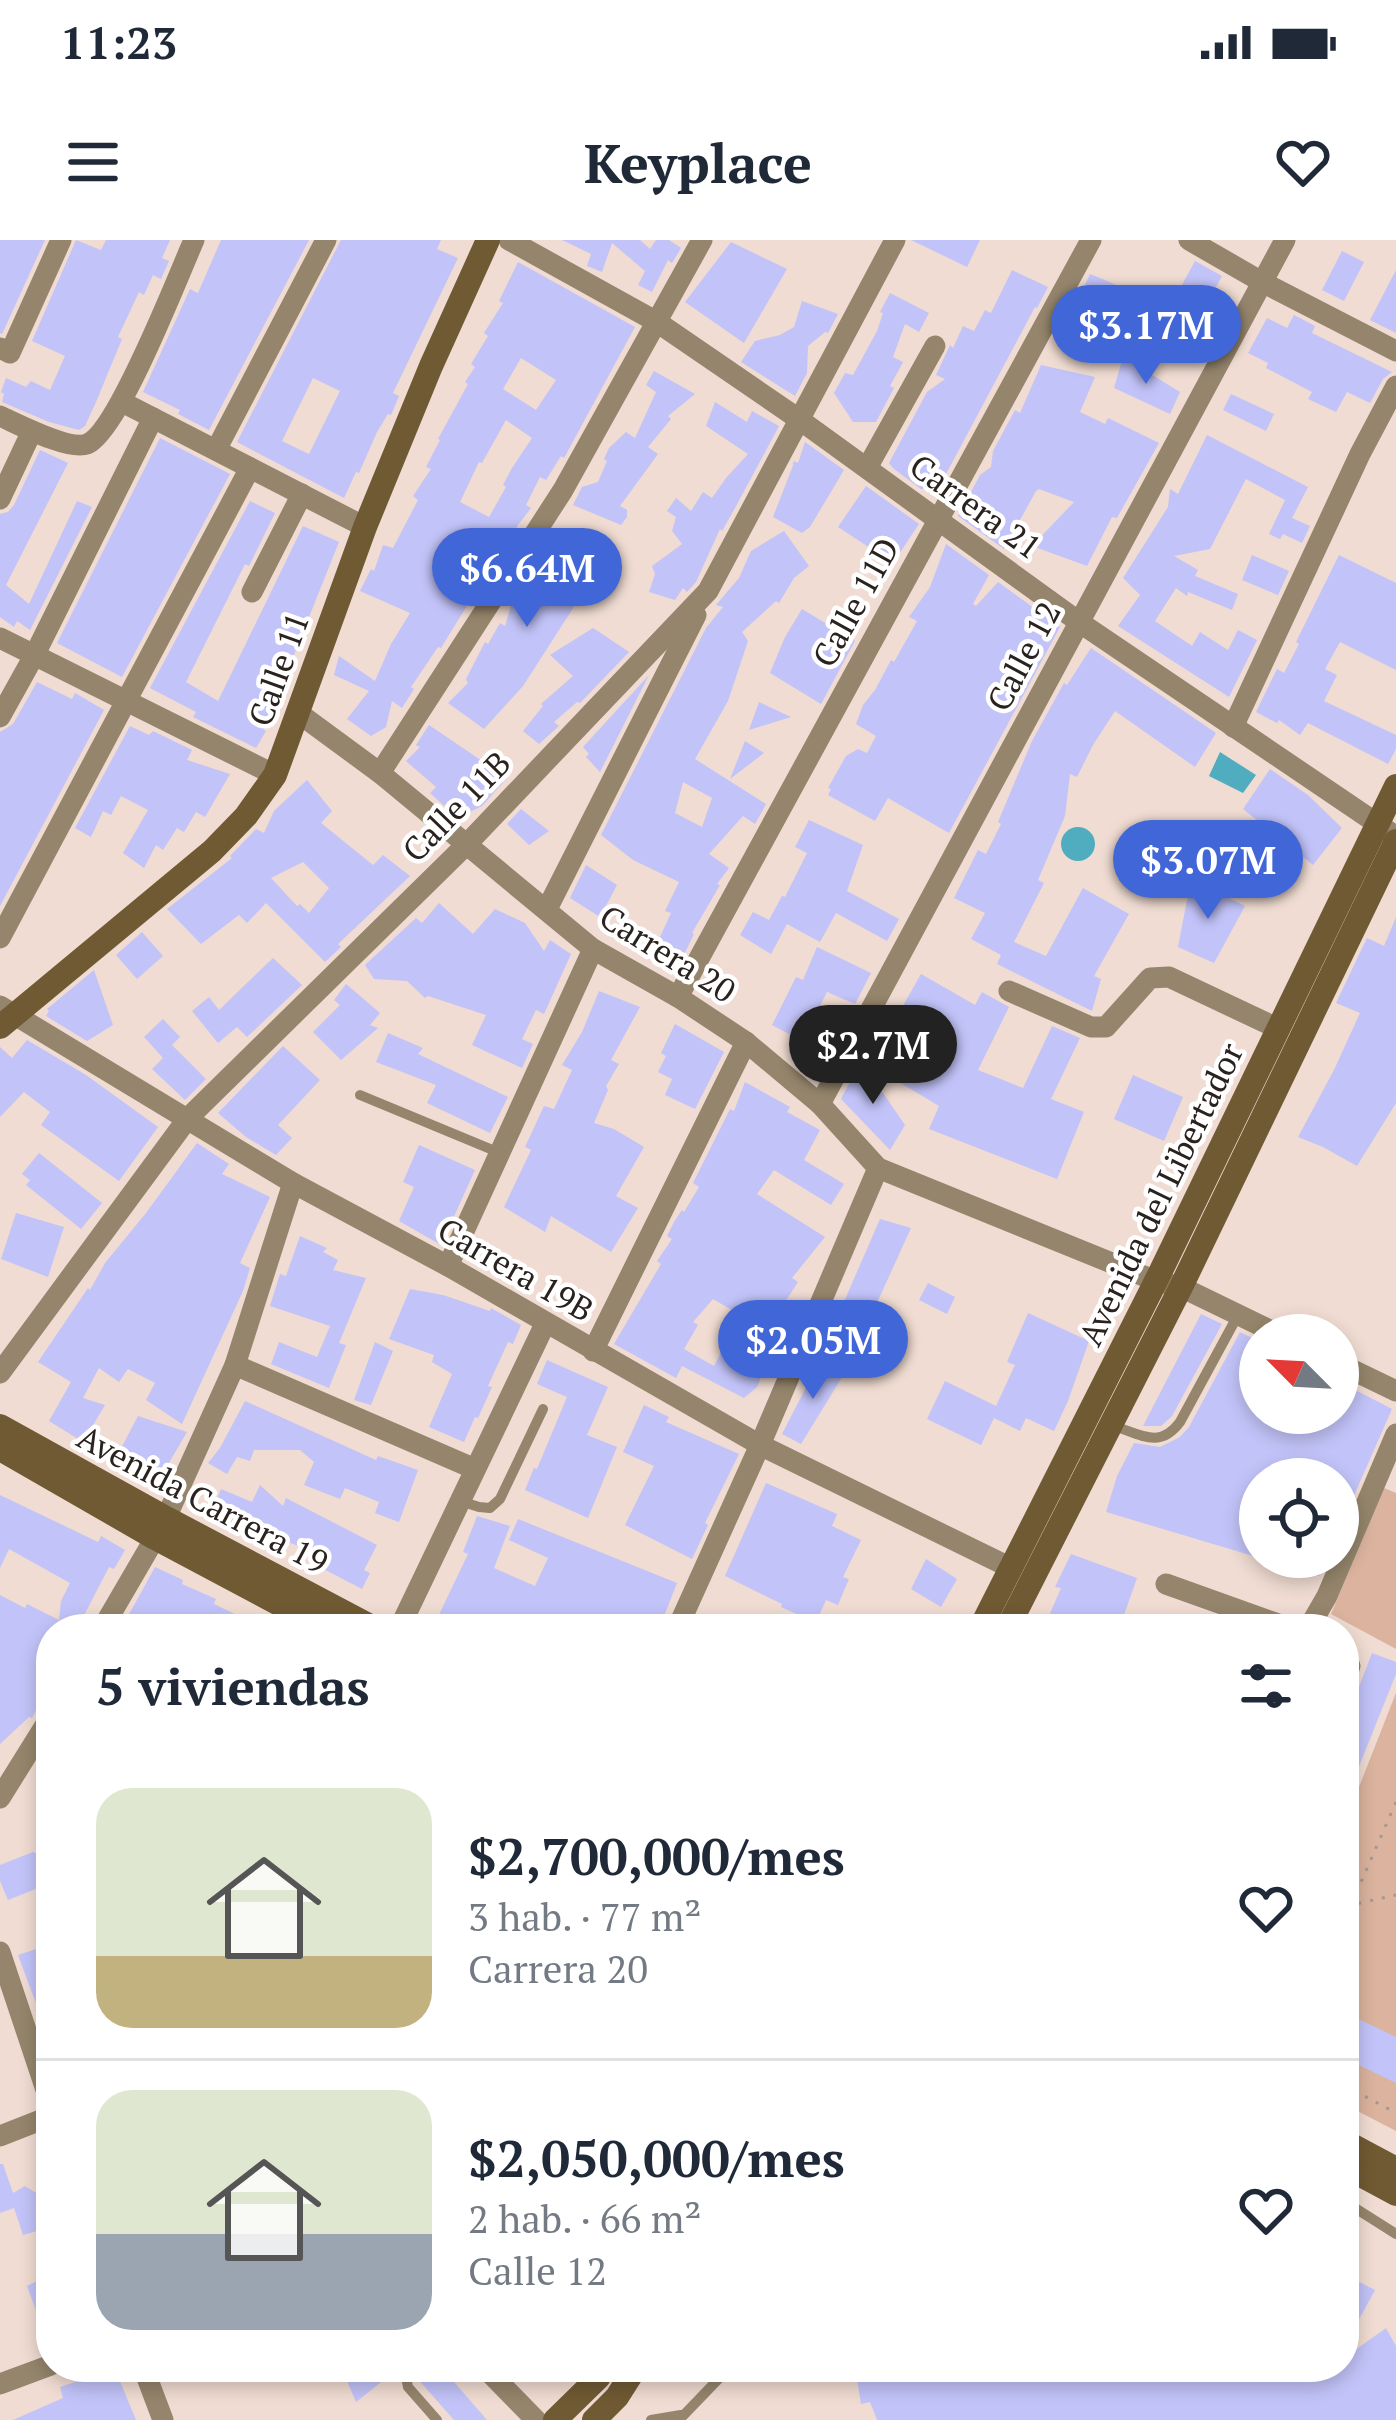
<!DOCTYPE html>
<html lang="es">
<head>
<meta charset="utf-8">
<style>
	:root { --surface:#fff; --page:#f6f6f7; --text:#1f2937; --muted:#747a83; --line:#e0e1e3; --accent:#4166d8 }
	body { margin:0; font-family:"PT Serif",serif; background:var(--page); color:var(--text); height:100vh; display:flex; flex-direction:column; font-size:45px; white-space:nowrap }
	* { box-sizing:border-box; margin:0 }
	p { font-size:39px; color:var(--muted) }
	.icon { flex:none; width:66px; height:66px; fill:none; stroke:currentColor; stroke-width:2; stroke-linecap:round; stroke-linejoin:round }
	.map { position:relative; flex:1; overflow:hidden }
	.panel { position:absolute; left:36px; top:1374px; width:1323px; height:768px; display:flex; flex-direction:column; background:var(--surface); border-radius:48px; box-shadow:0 6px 18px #0003 }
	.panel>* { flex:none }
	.needle { width:78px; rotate:294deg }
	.tools { position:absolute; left:1239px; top:1074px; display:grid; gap:24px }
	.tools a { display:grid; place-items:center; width:120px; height:120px; border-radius:50%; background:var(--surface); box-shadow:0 6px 18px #0003; font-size:60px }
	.price { position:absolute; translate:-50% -102px; padding:0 27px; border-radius:42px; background:var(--accent); color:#fff; font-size:39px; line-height:78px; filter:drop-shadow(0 3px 6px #0008) }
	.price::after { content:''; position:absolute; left:50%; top:72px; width:36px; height:27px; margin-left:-18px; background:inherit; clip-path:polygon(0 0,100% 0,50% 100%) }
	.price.active { background:#222; color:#fff }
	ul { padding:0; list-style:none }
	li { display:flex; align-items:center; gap:36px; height:300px; padding:0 60px }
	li+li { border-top:3px solid var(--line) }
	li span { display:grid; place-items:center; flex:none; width:336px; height:240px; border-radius:36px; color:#555 }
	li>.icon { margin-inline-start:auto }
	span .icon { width:144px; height:144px; fill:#fffc; stroke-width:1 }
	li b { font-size:51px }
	h2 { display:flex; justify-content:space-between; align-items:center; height:144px; padding:0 60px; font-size:51px }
	.status { display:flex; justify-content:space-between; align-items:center; height:84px; padding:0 60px; background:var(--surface); direction:ltr }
	.status svg { height:33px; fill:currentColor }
	header { display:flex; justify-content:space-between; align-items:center; height:156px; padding:0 60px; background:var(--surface); font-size:54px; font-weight:700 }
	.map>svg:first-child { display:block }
</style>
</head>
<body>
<div class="status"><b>11:23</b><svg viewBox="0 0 49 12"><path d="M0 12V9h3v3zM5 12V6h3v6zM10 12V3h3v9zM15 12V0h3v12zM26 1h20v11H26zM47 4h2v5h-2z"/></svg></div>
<header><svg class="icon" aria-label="menu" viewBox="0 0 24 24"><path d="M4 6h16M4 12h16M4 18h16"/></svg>Keyplace<svg class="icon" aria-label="heart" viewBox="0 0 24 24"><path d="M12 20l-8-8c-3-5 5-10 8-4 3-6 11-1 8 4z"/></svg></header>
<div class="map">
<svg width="1396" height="2180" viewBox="0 0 1396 2180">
	<rect width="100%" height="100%" fill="#f0dcd2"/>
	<!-- green -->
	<g fill="#dbb39e">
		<polygon points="1384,1248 1396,1253 1396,1409 1331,1374"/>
		<polygon points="1396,1453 1396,1891 1344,1864 1344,1585"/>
	</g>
	<!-- water -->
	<g fill="#50acbf">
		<polygon points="1220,512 1256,535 1243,553 1209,536"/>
		<circle cx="1078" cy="604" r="17"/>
	</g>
	<!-- building -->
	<g fill="#c2c3f8" fill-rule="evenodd">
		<polygon points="0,0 45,0 2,94 0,93"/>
		<polygon points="76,0 101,10 106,0 170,0 162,18 169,21 161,39 153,35 144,55 139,52 118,97 122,99 96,162 85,186 79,190 49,182 2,162 4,154 1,152 6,138 26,147 31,141 50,150 65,116 32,101"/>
		<polygon points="221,0 309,0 209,190 178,174 180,170 143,152 190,49 198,53"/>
		<path d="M341 0H441L437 9 458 18 393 153 399 156 391 175 388 174 377 192 359 233 356 232 344 258 237 202ZM313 138 340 151 309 214 282 201Z"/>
		<polygon points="562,0 640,0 650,9 656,0 669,0 681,8 672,23 668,20 652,52 638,45 645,31 612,3 602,32 587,26 591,14"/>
		<polygon points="911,0 980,0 967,27"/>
		<polygon points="731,2 787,29 744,103 685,62"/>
		<polygon points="1342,11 1364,22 1344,61 1322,50"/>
		<polygon points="1195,21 1222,36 1204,69 1177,54"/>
		<path d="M518 22 635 87 564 218 561 216 546 240 540 237 526 265 531 268 518 285 499 322 496 326 492 324 487 333 441 408 438 407 411 447 414 449 402 468 392 461 386 487 371 496 347 479 369 451 334 435 339 416 375 441 391 404 410 373 360 351 371 329 374 331 383 305 393 308 418 260 413 256 431 229 426 227 440 200 438 199 468 144 465 142 475 127 471 124 488 96 484 93 503 63 499 61ZM521 118 556 140 536 170 503 149ZM506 180 532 198 512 228 503 245 506 247 489 277 460 262 479 222 482 223Z"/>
		<polygon points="1012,30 1048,47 1037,68 1035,67 946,234 944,232 934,249 921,249 894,229 889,223 927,152 945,139 936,135 950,105 953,108 963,86 974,91 985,70 991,73"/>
		<polygon points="1396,30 1396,93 1370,80"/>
		<polygon points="1090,34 1146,57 1131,94 1073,71"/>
		<polygon points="890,53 929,73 919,92 905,84 893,117 903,122 890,146 894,148 876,182 853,182 834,153 845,133 853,135 877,91 883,73 880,72"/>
		<polygon points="802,61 838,74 828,93 825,92 808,106 807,133 795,156 741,122 755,101 780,95 794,87"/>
		<polygon points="1294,75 1315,86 1312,93 1392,132 1383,139 1370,163 1347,152 1336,172 1308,159 1312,152 1266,128 1268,123 1248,113 1267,78 1287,88"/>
		<polygon points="1123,117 1180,152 1170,174 1114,148"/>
		<polygon points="1041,125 1095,137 1080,172 1105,184 1108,178 1159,203 1117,278 1112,277 1087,326 1032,306 1074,262 1039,249 1036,251 1004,309 958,276 980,235 991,227 993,211 1015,170 1020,173"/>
		<polygon points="654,131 695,154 668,176 671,179 648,207 658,214 620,266 627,270 627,277 621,285 573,265 582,247 598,242 607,221 604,219 609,208 626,192 635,198 656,152 646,145"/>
		<polygon points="1231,154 1274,174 1266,191 1223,170"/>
		<polygon points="715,162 747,182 752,171 779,186 735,268 722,291 720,289 696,342 687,352 683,348 675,360 649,352 655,334 652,326 682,304 672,291 676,277 667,271 676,258 691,271 703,252 712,258 726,238 748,214 706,186"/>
		<polygon points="1207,195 1308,247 1292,278 1310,286 1302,303 1283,294 1280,299 1269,294 1285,260 1246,239 1210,309 1174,316 1198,330 1195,336 1238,354 1232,370 1188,352 1187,356 1176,348 1155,381 1192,406 1200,392 1228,410 1238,390 1257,400 1229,457 1118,386 1140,355 1123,338 1168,267 1170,249 1178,254"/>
		<polygon points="160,198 230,234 122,437 57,403"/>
		<polygon points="805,202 844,230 810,287 802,293 773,277 794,223 792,225 794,221 798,223"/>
		<polygon points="40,210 68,223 6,345 29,364 77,261 92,267 30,390 17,381 14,387 0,377 0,274 8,272 14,265"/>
		<polygon points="866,246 919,284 893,323 838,287"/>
		<polygon points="250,261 275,273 249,326 245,324 186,442 218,461 303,286 339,302 264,490 266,491 256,508 193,477 196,472 150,448"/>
		<path d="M784 291 809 326 794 338 779 363 776 361 742 392 748 401 728 461 695 519 766 564 755 584 743 576 709 614 729 628 717 644 720 645 692 693 694 694 679 725 654 710 671 673 665 671 679 642 633 620 601 595 706 388 723 367 716 365 739 338 751 311ZM683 542 712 558 702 587 675 573Z"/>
		<polygon points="554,299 605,314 588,340 590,342 523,446 484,489 448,463 468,443 466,439 485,402 488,404 500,383 505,386 515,352 540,313"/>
		<polygon points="946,304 989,335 973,364 976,366 998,342 1060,387 949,593 888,558 875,581 828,555 831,549 828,548 846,516 858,509 867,513 876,496 856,484 863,465 875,450 891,420 894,422 917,381 909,377 930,347"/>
		<polygon points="1252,315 1289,331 1278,355 1242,340"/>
		<polygon points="1339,315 1396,343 1396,430 1340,402 1325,429 1337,435 1324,461 1396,495 1396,509 1388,524 1308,483 1300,495 1279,480 1277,483 1256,472 1277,429 1284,433 1299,404 1296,402"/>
		<polygon points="802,369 855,401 821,464 770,433 785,397"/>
		<polygon points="593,388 629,412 580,463 577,462 554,482 559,486 539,504 523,491 543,466 541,464 573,436 550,415"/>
		<polygon points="1091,408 1216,493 1195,527 1115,471 1093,505 1077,537 1070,534 1065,576 1038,640 1044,643 1014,702 1046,716 1083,648 1129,674 1094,736 1101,739 1092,771 997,724 1001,715 971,699 985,673 954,658 978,610 986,614 1001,584 998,582 1032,501 1064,443 1067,445"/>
		<polygon points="649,435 600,532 586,517 589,514 583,507"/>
		<polygon points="37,442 72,459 75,453 104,470 0,666 0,492 13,484"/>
		<polygon points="759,462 791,477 749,490"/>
		<polygon points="429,485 507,538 482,566 458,578 430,553 436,547 406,521 420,507 416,505"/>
		<polygon points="130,486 149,495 153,491 192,510 187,520 230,534 205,577 196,572 184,592 177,588 163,610 156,605 144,628 123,613 148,570 121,556 111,575 103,571 91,597 75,588"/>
		<polygon points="745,501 764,513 730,539"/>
		<polygon points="1270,529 1308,555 1342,588 1313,625 1243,569"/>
		<path d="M307 540 332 571 321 583 373 625 383 615 410 636 338 704 341 707 325 722 266 663 247 683 239 675 201 704 167 669 232 618 230 616 256 589 264 593 274 571ZM303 622 329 648 309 673 300 664 297 666 271 638Z"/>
		<polygon points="521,569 549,591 529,605 507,584"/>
		<polygon points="809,580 863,605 847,651 899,679 887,701 836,673 820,702 787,684 771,714 740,695 753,672 769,680 782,656 785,657 807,613 795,607"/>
		<polygon points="586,625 617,645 600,677 570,658"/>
		<polygon points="1191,639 1245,666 1214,723 1178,707"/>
		<polygon points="439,663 473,694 495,669 525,683 544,711 550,700 571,714 544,774 536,770 522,799 533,804 522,828 472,805 486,775 428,756 425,758 407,741 374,739 365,725 416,678 422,683"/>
		<polygon points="1396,677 1396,863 1357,926 1323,907 1298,897 1334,830 1360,773 1336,763 1367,698 1384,706"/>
		<polygon points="142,692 163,716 137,739 116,715"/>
		<polygon points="817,707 871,733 855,764 827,752 802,801 772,785 796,737 803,740"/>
		<polygon points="273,718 302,745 247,797 237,787 218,803 192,771 209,757 219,770"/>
		<polygon points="94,730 113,785 87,801 46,776 49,771 47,769"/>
		<polygon points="921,734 975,765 982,752 1009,767 978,830 1023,848 1052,786 1080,798 1051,859 1084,872 1057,939 929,889 939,866 862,820 891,776 896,778"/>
		<polygon points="346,744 380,773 370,785 378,788 341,820 313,792 340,765 334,760"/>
		<polygon points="599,751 640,767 611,820 619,824 606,846 608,850 594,883 614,889 644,907 616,956 638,968 611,1012 551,976 545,992 504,967 531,910 525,907 544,866 554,869 572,830 562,825 582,792"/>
		<polygon points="163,779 180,797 172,805 206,839 185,860 152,829 163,818 144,797"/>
		<polygon points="675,784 724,812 695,869 665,855 672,839 658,832 666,816 661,813"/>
		<polygon points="388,793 423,808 418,814 508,857 490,893 427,863 436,845 376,822"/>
		<polygon points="27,800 86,835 158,887 119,941 41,885 50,872 24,852 0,877 0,807 12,818"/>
		<polygon points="283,806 320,840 278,885 292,898 276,915 246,897 218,873"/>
		<polygon points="861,821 905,885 890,910 841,859"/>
		<polygon points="1133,835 1183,857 1164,901 1114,879"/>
		<path d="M745 842 790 867 787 872 820 890 804 920 844 944 831 965 774 930 757 954 825 997 792 1038 798 1042 785 1062 795 1067 780 1101 782 1102 766 1126 757 1147 744 1158 682 1126 676 1138 614 1104 661 1024 657 1021 672 999 667 996 674 982 682 970 684 972 699 947 693 943 730 869 734 871ZM713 1059 749 1080 734 1107 726 1103 714 1126 684 1109 698 1085 693 1082Z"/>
		<polygon points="197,903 229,924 222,934 270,957 240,1023 250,1028 243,1051 182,1184 146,1160 155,1143 128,1129 119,1142 99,1128 83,1158 105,1165 83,1202 49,1181 71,1142 38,1122 88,1048 90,1050 105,1023 146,973"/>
		<polygon points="419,905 475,930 441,1005 399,981 414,947 403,942"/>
		<polygon points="39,913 102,963 81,989 26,945 30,940 22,934"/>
		<polygon points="16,973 64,987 48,1037 1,1019"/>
		<polygon points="880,979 911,988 871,1076 843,1064"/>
		<polygon points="300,996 327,1008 323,1012 338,1020 333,1030 366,1038 339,1103 346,1105 329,1148 271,1124 279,1102 317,1117 330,1086 270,1066 280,1034 286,1036"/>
		<polygon points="928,1043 955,1057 947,1074 919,1060"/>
		<polygon points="410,1049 443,1055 490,1071 491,1068 521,1085 513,1104 508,1102 488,1146 492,1147 478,1178 475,1177 464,1202 429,1187 452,1134 432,1122 434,1115 389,1099"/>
		<polygon points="1028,1073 1089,1101 1068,1161 1054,1191 1026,1178 1020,1191 994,1178 981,1205 927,1179 945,1141 996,1166 1015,1125 1007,1122"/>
		<polygon points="1201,1074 1222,1084 1172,1176 1161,1186 1143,1186"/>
		<polygon points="1240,1092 1260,1102 1260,1173 1338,1173 1338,1141 1392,1169 1338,1292 1338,1239 1260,1239 1260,1318 1106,1272 1117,1236 1134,1203 1160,1207 1180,1197 1189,1187"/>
		<polygon points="375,1102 393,1111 371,1165 354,1160"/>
		<polygon points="547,1120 608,1147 587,1195 617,1207 588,1278 525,1250 534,1228 537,1229 567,1157 537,1144"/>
		<polygon points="816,1128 847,1129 801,1204 782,1194"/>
		<polygon points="245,1161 376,1220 378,1216 418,1230 399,1282 375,1273 379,1262 345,1248 340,1259 304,1245 314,1222 300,1210 254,1210 250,1221 237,1217 227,1234 208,1223 220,1208"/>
		<polygon points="644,1165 669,1177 666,1182 739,1214 705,1283 708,1285 692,1319 625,1285 654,1226 623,1212"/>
		<polygon points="138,1176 187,1192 160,1238 117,1216"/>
		<polygon points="766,1243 837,1274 832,1286 861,1300 843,1337 849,1339 838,1365 826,1360 814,1387 797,1380 799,1375 781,1367 782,1364 725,1336"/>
		<polygon points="260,1245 283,1266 286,1258 377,1305 364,1330 370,1333 362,1349 314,1324 319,1314 262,1292 261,1295 211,1274 221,1249 252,1262"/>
		<polygon points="0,1255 98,1302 101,1296 125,1310 114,1329 109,1327 77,1389 51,1389 51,1441 32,1478 29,1477 0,1504 0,1355 25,1368 27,1364 59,1380 61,1361 70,1343 9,1309 0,1328"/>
		<polygon points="477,1276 510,1286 494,1328 535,1346 548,1318 509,1300 518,1279 677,1343 659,1389 453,1389 436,1381 468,1314 463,1312"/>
		<polygon points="1071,1314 1137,1338 1119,1389 1084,1389 1049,1376 1061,1348 1055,1347"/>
		<polygon points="1269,1317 1327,1317 1319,1336 1268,1321"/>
		<polygon points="926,1319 957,1339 941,1367 911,1349"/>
		<polygon points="155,1327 183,1340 182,1344 216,1359 214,1364 266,1389 121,1389"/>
		<polygon points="1372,1413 1396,1422 1396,1434 1344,1564 1344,1486"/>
		<polygon points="33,1612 51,1619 51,1643 8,1660 0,1641 0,1625"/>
		<polygon points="51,1704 51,1800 50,1801 18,1715"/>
		<polygon points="1350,1775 1396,1797 1396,1843 1344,1818 1344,1788"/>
		<polygon points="0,1924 3,1924 13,1953 25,1946 49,1961 51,1987 23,1995 14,1968 0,1973"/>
		<polygon points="51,2034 51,2106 49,2106 27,2046"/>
		<polygon points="1344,2034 1375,2050 1344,2107"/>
		<polygon points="1386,2088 1396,2106 1396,2180 877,2180 870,2162 861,2164 855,2127 1344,2127 1344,2118"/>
		<polygon points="341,2127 400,2127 356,2162"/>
		<polygon points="422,2127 441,2127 487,2180 454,2180 417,2138"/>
		<polygon points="115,2129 136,2180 13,2180 63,2158 60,2147"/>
	</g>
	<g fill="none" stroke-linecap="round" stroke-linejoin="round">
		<!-- path -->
		<g stroke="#a69790" stroke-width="3" stroke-dasharray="3 9" stroke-linecap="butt">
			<polyline points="1396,1562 1351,1665 1396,1655"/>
			<polyline points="1344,1680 1350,1666"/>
			<polyline points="1344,1845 1396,1873"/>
		</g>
		<!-- lane -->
		<g stroke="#95856c" stroke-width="10">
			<polyline points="360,855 500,913"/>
			<path d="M1114 1186C1142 1195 1160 1209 1180 1182L1238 1075"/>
			<polyline points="460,1261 479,1267 490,1268 500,1259 543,1169"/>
			<polyline points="1344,1961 1396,1994"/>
			<polyline points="412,2127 406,2137 408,2147 437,2180"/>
			<polyline points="651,2180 681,2175"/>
			<polyline points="679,2180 730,2127"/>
		</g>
		<!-- street -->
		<g stroke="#95856c" stroke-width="21">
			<polyline points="509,0 657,82 800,180 1079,382 1391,593"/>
			<polyline points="1189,0 1262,42 1396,111"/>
			<polyline points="0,108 10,113 61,0"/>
			<polyline points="122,162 365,287"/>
			<path d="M0 176C18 184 69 211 87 204 118 192 178 36 194 0"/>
			<polyline points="216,210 326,0"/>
			<polyline points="867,228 935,106"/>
			<polyline points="0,259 32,191"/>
			<polyline points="252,352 302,254"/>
			<polyline points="0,398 275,535"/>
			<polyline points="297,472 380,533 593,709 678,757 746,802 820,864 878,928 1156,1041 1181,1047 1280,1095"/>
			<polyline points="0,477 35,414 153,178"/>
			<polyline points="1233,487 1360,214 1396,146"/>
			<polyline points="380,533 563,250 702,0"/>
			<polyline points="547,669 696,375"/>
			<polyline points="0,698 250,228"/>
			<polyline points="1009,751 1091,787 1106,787 1150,738 1169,737 1279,789"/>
			<polyline points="678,757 1091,0"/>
			<polyline points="0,766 293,943 448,1026 760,1205 1011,1328"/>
			<polyline points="820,864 1285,0"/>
			<polyline points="448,1026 593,709"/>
			<polyline points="593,1111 746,802"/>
			<polyline points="1338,1123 1396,1151"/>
			<polyline points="235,1125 475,1229"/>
			<polyline points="0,1133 188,878 466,605 708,351 895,0"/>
			<polyline points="166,1278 235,1125 293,943"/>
			<polyline points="1166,1344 1292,1389"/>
			<polyline points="1011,1380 1035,1389"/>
			<polyline points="102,1389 155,1298"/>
			<polyline points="399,1389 545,1084"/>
			<polyline points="677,1389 760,1205 878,928"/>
			<polyline points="1308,1389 1327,1356 1396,1194"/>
			<polyline points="1344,1441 1350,1426"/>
			<polyline points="0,1558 51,1476"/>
			<polyline points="0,1712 51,1865"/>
			<polyline points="0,1896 51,1876"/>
			<polyline points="143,2127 163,2180"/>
			<polyline points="484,2127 536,2180"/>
			<polyline points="0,2144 51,2125"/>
		</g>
		<!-- secondary -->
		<g stroke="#705a33" stroke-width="24">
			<polyline points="0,787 212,611 246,576 275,535 365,287 431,126 488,0"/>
			<polyline points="0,1186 166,1278 376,1389"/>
			<polyline points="0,1209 155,1298 326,1389"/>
			<polyline points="980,1389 1156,1041 1396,546"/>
			<polyline points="1007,1389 1181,1047 1396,601"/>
			<polyline points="1344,1901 1396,1929"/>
			<polyline points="1344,1926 1396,1954"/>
			<polyline points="555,2180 598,2138 605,2127"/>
			<polyline points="594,2180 617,2157 636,2127"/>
		</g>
	</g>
	<g text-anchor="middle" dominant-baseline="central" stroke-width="9" stroke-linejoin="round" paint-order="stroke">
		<!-- street labels -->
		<g font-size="33" fill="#29221f" stroke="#fff">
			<text transform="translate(976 266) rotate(36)">Carrera 21</text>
			<text transform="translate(855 362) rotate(-61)">Calle 11D</text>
			<text transform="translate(1023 416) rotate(-62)">Calle 12</text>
			<text transform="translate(278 429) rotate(-70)">Calle 11</text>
			<text transform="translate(456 566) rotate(-46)">Calle 11B</text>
			<text transform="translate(668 713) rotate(32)">Carrera 20</text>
			<text transform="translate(1160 954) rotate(-64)">Avenida del Libertador</text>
			<text transform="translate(516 1029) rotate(30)">Carrera 19B</text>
			<text transform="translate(203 1259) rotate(28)">Avenida Carrera 19</text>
		</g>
	</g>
</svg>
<div class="tools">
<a><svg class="needle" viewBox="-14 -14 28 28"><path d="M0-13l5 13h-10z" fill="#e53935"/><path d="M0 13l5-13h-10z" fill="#747a83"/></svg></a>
<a><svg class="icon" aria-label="locate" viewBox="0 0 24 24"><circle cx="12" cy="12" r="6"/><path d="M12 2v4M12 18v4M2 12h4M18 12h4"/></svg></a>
</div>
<b class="price" style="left:1146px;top:147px">$3.17M</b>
<b class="price" style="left:527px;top:390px">$6.64M</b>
<b class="price" style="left:1208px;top:682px">$3.07M</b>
<b class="price active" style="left:873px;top:867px">$2.7M</b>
<b class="price" style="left:813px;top:1162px">$2.05M</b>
<section class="panel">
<h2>5 viviendas<svg class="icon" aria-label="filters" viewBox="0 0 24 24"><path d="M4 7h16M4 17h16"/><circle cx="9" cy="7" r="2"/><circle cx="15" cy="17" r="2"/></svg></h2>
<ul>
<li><span style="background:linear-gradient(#dfe7d0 70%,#c2b280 0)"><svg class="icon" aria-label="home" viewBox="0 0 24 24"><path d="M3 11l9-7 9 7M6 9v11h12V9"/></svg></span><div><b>$2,700,000/mes</b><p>3 hab. · 77 m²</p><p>Carrera 20</p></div><svg class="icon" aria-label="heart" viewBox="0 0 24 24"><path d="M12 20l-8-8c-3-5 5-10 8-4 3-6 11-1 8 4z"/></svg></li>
<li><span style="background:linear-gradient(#dfe7d0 60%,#9aa5b1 0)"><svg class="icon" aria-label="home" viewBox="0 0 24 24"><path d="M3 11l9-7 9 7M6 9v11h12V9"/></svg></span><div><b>$2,050,000/mes</b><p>2 hab. · 66 m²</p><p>Calle 12</p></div><svg class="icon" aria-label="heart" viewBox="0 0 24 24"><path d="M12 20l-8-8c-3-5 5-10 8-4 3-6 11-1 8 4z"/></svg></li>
</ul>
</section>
</div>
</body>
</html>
